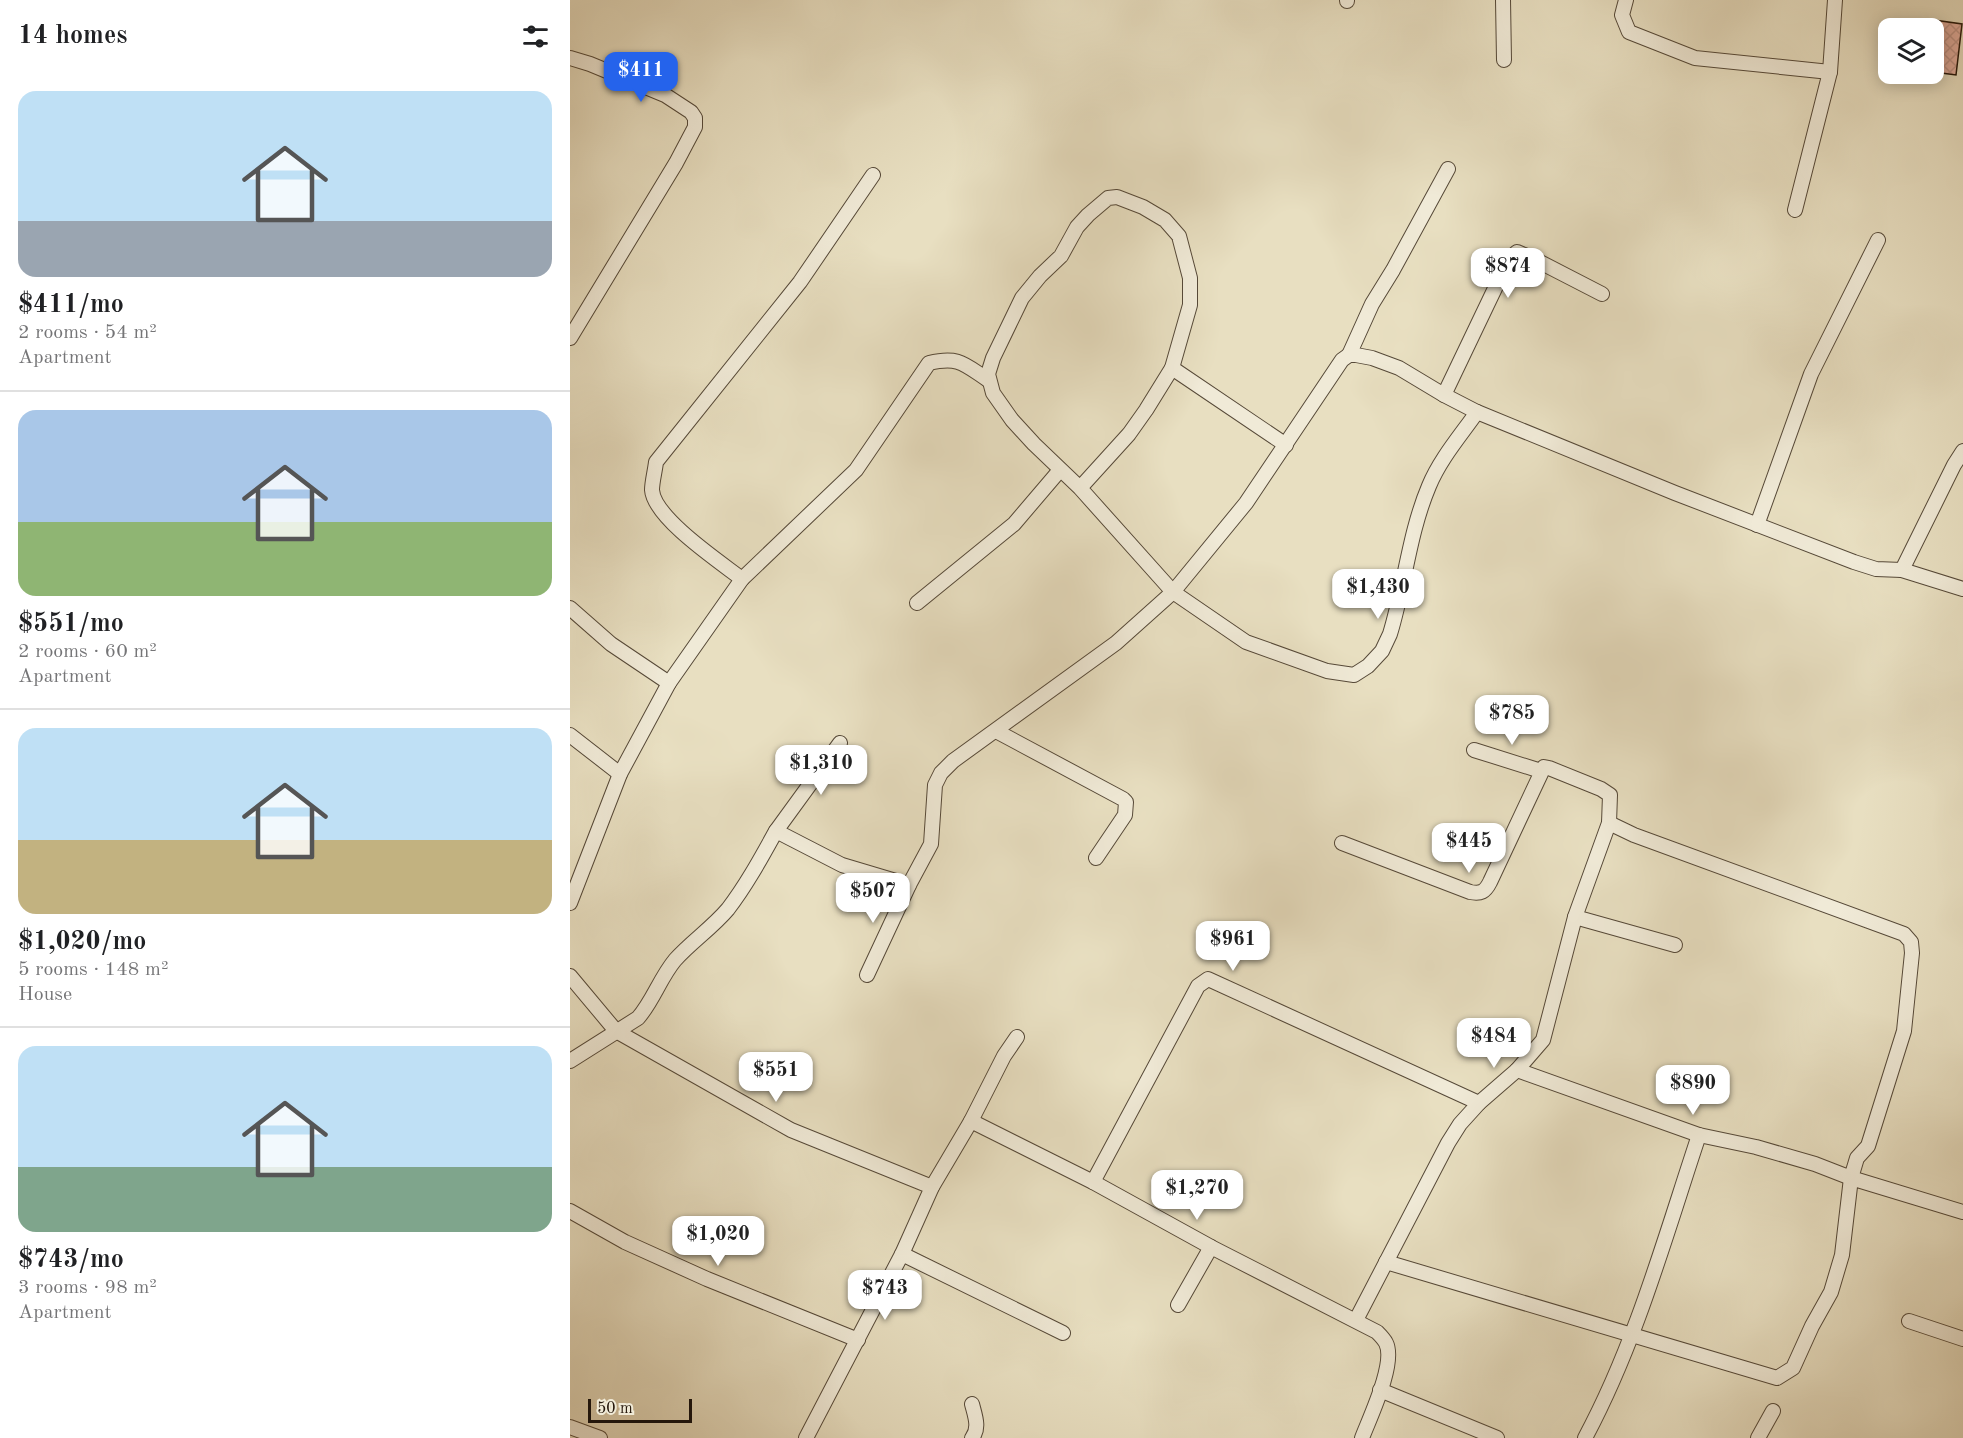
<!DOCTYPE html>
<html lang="en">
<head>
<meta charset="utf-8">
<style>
	:root { --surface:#fff; --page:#f2f2f2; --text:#202124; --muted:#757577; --line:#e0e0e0; --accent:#2563eb }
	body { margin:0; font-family:"Old Standard TT",serif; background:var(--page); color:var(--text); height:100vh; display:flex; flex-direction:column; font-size:22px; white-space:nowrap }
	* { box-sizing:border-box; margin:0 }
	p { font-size:20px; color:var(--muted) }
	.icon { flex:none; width:33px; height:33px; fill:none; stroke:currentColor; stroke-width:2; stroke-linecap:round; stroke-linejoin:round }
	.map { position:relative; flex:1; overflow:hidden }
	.sheet { display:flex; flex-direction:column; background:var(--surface); width:570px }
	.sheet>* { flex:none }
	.buttons { position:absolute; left:1308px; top:18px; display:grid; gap:12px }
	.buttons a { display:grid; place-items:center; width:66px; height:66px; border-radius:12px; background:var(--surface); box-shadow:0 3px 15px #0003; font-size:30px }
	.scale { position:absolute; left:18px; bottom:15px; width:104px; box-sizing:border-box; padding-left:6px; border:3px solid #25170b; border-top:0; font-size:16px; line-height:21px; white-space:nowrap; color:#25170b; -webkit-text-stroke:4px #f0ead7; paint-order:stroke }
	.price { position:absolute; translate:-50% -51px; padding:0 14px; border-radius:12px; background:#fff; color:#222; font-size:20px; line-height:39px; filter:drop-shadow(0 2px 3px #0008) }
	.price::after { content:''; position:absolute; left:50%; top:36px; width:18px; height:14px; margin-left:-9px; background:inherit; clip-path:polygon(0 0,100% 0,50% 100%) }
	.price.current { background:var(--accent); color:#fff }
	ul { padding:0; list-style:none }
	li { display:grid; align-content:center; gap:12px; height:318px; padding:0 18px }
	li+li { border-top:2px solid var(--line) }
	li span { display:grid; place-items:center; height:186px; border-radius:18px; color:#555 }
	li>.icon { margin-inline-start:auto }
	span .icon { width:108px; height:108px; fill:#fffc; stroke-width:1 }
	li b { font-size:26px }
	h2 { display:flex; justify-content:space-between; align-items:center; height:72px; padding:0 18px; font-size:26px }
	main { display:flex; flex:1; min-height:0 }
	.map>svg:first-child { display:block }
</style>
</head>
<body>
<main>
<section class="sheet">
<h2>14 homes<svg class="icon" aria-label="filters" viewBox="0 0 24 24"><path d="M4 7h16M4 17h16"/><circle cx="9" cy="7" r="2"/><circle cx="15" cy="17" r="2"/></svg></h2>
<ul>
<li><span style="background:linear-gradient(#bfe0f5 70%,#9aa5b1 0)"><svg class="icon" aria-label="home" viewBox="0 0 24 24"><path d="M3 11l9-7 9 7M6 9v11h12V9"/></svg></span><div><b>$411/mo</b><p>2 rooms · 54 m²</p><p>Apartment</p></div></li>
<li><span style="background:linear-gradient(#a9c7e8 60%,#8fb573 0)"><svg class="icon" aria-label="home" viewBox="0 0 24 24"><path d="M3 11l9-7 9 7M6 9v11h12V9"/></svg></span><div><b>$551/mo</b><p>2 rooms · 60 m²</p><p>Apartment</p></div></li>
<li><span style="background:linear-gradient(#bfe0f5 60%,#c2b280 0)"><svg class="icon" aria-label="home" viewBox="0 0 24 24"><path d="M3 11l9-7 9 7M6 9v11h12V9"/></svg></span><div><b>$1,020/mo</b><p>5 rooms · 148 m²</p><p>House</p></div></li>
<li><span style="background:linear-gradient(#bfe0f5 65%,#7fa58c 0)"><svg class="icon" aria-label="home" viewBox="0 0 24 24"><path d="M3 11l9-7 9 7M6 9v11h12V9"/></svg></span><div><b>$743/mo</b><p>3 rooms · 98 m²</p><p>Apartment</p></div></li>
</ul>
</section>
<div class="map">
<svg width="1393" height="1438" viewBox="0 0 1393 1438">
	<defs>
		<pattern id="building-cross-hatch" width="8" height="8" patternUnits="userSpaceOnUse" patternTransform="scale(1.5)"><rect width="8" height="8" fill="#e4af9f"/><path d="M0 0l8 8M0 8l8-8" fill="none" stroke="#c39688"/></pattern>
	</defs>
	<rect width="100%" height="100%" fill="#e8dfc1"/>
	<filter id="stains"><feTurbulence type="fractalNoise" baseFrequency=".00333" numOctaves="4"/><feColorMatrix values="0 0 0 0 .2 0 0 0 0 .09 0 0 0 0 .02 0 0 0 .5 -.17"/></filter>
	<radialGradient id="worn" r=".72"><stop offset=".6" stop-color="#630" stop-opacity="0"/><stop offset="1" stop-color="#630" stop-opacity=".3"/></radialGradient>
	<!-- building -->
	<polygon fill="url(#building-cross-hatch)" stroke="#25170b" stroke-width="1.5" points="1364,20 1392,24 1386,75 1364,72"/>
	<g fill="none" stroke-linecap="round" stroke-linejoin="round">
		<defs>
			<g id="minor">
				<polyline points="933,0 934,60"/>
				<polyline points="1056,0 1052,15 1059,32 1125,58 1260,72"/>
				<polyline points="777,1 777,0"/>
				<polyline points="0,58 20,64 95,95 121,112 125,118 125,127 106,163 0,338"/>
				<polyline points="1225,210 1260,72 1265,0"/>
				<polyline points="779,355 802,304 823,270 878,169"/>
				<polyline points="602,368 716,445"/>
				<polyline points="874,395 939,259 947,252 964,259 1032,294"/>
				<path d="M510 488 559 434 576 410 602 368 620 305V278L609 236 595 220 573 207 547 197 538 198 518 215 507 227 491 256 470 276 452 298 423 358 418 374 423 393 442 420 464 444 510 488 603 592 676 642 757 671 784 675 798 666 812 651 820 634C835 585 839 533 859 486 870 459 891 435 907 412"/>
				<polyline points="1187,525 1241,374 1308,240"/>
				<polyline points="1332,570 1384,465 1393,451"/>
				<path d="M172 579C150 562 84 518 82 490 82 482 85 471 86 462L230 282 303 175"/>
				<polyline points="347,603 444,524 490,470"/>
				<polyline points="0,608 41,644 99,683"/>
				<polyline points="426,731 553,799 556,802 555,815 526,858"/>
				<polyline points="0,735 50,774"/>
				<polyline points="904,750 971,771"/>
				<polyline points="206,831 270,743"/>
				<path d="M772 843 900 892C911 894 915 892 920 882L974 767 979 768 1031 789 1040 795 1039 823 1005 917 973 1040 947 1070 909 1103 890 1124 878 1143 786 1320"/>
				<path d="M0 903 50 774 99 683 172 579 286 470 359 363C389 356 394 364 418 380"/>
				<polyline points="1005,917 1105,945"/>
				<polyline points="297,975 339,885"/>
				<polyline points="0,976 46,1031 221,1130 362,1187"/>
				<path d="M0 1061 68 1018C83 1001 90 978 105 960 121 942 142 928 158 909 177 884 191 858 206 831L272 865 339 885 361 844 365 785 371 773 383 761 546 643 603 592 676 503 772 360 779 355H786L802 358 829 368 874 395 907 412 1105 493 1284 562 1306 569 1332 570 1393 589"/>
				<polyline points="947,1070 1129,1135 1186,1147 1245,1164 1281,1178 1287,1158 1298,1146 1334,1031 1342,953 1341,942 1334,934 1064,835 1039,823"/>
				<polyline points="401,1121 434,1056 447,1037"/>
				<polyline points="523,1182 628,986 638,979 909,1103"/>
				<polyline points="0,1211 55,1242 137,1279 288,1340"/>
				<polyline points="332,1254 493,1333"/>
				<polyline points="816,1262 1207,1378 1223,1368 1242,1326 1261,1292 1272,1255 1281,1178 1393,1212"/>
				<polyline points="608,1305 641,1247"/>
				<polyline points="1339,1321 1393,1339"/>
				<polyline points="810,1390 927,1438"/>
				<polyline points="0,1427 30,1438"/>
				<path d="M236 1438 332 1254 362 1187 401 1121 523 1182 641 1247 807 1332C810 1335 814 1339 816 1343 826 1363 800 1417 792 1438"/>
				<path d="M402 1438C410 1428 405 1416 402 1404"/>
				<path d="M1015 1438C1066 1343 1095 1237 1129 1135"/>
				<polyline points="1188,1438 1203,1411"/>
			</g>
		</defs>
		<!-- minor casing -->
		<use href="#minor" stroke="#564938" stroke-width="16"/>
		<!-- minor -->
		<use href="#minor" stroke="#f0ead7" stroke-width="14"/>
	</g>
	<rect width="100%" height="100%" filter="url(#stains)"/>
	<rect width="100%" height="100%" fill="url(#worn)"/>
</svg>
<div class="buttons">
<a><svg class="icon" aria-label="layers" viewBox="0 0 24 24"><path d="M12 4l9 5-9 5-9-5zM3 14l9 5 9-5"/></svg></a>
</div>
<div class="scale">50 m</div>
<b class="price current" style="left:71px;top:103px">$411</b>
<b class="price" style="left:938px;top:299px">$874</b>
<b class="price" style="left:808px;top:620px">$1,430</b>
<b class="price" style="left:942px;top:746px">$785</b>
<b class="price" style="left:251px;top:796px">$1,310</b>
<b class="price" style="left:899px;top:874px">$445</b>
<b class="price" style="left:303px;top:924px">$507</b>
<b class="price" style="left:663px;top:972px">$961</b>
<b class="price" style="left:924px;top:1069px">$484</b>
<b class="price" style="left:206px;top:1103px">$551</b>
<b class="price" style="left:1123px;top:1116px">$890</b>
<b class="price" style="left:627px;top:1221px">$1,270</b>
<b class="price" style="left:148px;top:1267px">$1,020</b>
<b class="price" style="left:315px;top:1321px">$743</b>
</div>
</main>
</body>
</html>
